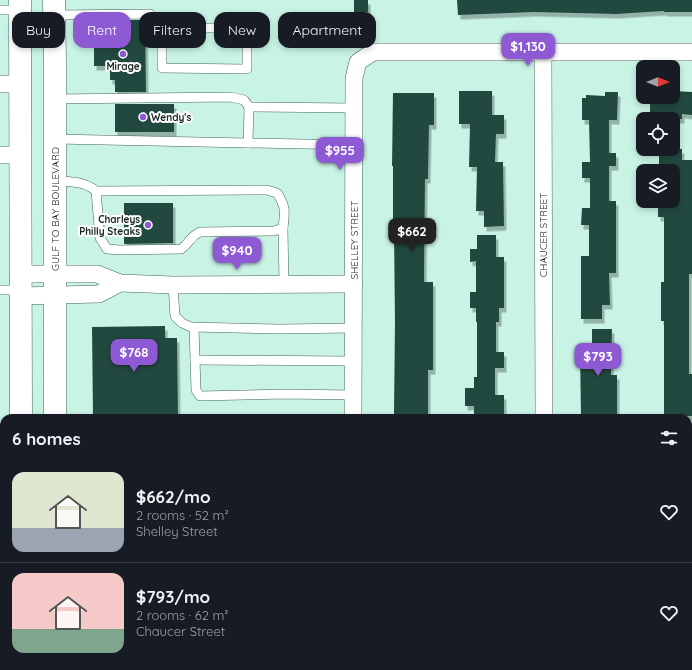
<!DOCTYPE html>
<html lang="en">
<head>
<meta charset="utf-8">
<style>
	:root { --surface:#171b24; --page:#242831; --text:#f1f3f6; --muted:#9ea1a6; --line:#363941; --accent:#8d5ad3 }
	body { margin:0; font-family:Quicksand,sans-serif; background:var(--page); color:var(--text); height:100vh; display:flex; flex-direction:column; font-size:15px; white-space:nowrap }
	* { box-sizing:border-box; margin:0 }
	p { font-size:13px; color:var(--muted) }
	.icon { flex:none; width:22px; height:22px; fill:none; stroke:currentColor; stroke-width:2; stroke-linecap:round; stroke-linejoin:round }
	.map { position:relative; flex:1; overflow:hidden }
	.panel { position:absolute; left:0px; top:414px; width:692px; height:256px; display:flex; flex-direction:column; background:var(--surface); border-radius:12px 12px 0 0; box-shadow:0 2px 6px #0003 }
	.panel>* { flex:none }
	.top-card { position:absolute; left:12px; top:12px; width:400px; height:36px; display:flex; gap:8px }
	.needle { width:26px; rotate:90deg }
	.buttons { position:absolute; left:636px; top:60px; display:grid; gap:8px }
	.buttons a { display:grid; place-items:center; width:44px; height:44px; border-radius:8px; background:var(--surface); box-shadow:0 2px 6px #0003; font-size:20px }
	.price { position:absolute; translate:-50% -34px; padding:0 9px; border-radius:8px; background:var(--accent); color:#fff; font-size:13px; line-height:26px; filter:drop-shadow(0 1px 2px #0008) }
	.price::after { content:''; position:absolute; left:50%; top:24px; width:12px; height:9px; margin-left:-6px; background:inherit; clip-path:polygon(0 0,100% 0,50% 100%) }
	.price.current { background:#222; color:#fff }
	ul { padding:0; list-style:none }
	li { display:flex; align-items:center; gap:12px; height:100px; padding:0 12px }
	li+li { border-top:1px solid var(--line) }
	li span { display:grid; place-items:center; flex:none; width:112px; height:80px; border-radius:12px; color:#555 }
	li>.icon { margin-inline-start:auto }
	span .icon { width:48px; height:48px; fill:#fffc; stroke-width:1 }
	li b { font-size:17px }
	h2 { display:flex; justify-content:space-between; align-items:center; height:48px; padding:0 12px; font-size:17px }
	.tag { padding:0 14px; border-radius:12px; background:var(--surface); box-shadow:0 2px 6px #0003; font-size:14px; line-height:36px }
	.tag.current { background:var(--accent); color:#fff }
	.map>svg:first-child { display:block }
</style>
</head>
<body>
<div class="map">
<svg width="692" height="670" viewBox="0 0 692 670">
	<defs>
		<filter id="shadow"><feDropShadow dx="2.5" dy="4.5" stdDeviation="0" flood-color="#0004"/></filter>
	</defs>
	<rect width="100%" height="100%" fill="#c8f3e5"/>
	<!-- building -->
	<g fill="#244a3f" filter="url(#shadow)">
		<polygon points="354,0 368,0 368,12 354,13"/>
		<polygon points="457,0 692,0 692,12 664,12 664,11 616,14 534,12 458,15"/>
		<polygon points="116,20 145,20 146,92 115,92 115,80 110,80 110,66 94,66 94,45 109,45 109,29 116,29"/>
		<polygon points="459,91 492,91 492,115 504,115 504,134 496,134 495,162 503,162 504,226 484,227 484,211 476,211 477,167 469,167 470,124 459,124"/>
		<polygon points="673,91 692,92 692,115 682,114 682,119 661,119 661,114 650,113 650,97 673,97"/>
		<polygon points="605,92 618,92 617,120 609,120 609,153 616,153 616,166 609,166 609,201 616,201 616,273 609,273 610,305 602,305 602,319 581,319 581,256 589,256 589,225 581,225 582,208 590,208 590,178 582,178 582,162 590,162 589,120 582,120 582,98 586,98 586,95 605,96"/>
		<polygon points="393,93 434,93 434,125 429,125 428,179 425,179 424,282 433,282 433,370 428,370 428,414 394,414 395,321 394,230 393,230 393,166 392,166"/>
		<rect x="115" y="104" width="59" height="28"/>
		<polygon points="659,149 682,149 682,160 692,160 692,274 689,274 689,374 692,374 692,416 664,416 664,321 661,321 661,282 664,282 664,217 658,217 658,201 673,201 673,171 659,171"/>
		<polygon points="124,203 173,203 173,243 124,244"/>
		<polygon points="477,235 496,235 496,257 504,257 504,308 499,308 499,322 496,322 496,352 504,352 504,368 495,368 495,395 504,395 504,415 474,415 474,406 465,406 465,388 474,388 474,377 477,377 477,322 476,322 476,308 470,308 470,292 476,292 476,261 470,262 470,249 477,249"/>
		<polygon points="165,326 165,338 177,338 178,418 93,418 92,327"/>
		<polygon points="592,329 612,329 611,375 617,375 617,416 581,416 580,351 592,351"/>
	</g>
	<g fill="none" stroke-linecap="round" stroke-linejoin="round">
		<defs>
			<g id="lane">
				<polyline points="0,10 20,10"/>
				<polyline points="54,15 150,14 162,28 162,68 247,69 247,28 162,28"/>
				<polyline points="249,107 354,108"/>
				<polyline points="55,139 248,143 249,107 244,100 231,97 55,99"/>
				<polyline points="248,143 354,145"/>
				<path d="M55 181C71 182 84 181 96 191L267 190 277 193C286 207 285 211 283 228L274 231 200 232C189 237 190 243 181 249L120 250 107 249 100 238 96 191"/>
				<polyline points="283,228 284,285"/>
				<polyline points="173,285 175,316 182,323 191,327 280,329 353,328"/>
				<polyline points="0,290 21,290"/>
				<polyline points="194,327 196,390 200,396 285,394 353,395"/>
				<polyline points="195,360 353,361"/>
				<polyline points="0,465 4,465"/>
				<polyline points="0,600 4,600"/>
				<polyline points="228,666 230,667 232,670"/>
				<polyline points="97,670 100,666"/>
			</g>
			<g id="street">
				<polyline points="543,53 544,418"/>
				<polyline points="0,84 20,84"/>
				<polyline points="0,155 20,155"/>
				<polyline points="21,274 97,274 120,283 173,285 354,284"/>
				<polyline points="21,296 99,294 120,283"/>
				<polyline points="353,418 354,78 358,62 373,52 692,52"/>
				<polyline points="354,666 354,670"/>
				<polyline points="544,666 544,670"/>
			</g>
			<g id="primary">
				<polyline points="20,0 21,418"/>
				<polyline points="54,0 55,62 55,418"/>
				<polyline points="20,666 20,670"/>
				<polyline points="56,666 56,670"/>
			</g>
		</defs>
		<!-- lane casing -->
		<use href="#lane" stroke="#40665b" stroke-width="10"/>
		<!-- street casing -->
		<use href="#street" stroke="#40665b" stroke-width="18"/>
		<!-- primary casing -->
		<use href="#primary" stroke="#40665b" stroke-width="23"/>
		<!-- lane -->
		<use href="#lane" stroke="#fff" stroke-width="9"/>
		<!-- street -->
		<use href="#street" stroke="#fff" stroke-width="17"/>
		<!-- primary -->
		<use href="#primary" stroke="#fff" stroke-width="22"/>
	</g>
	<!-- markers -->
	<g fill="#8d5ad3" stroke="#fff" stroke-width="1.5">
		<circle cx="123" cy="54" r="4"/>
		<circle cx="143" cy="117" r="4"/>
		<circle cx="148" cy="225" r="4"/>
	</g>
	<g text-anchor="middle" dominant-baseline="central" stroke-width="4" stroke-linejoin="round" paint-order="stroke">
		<!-- poi labels -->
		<g font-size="10" font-weight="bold" fill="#14241f" stroke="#fff">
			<text x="123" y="66">Mirage</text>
			<text x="151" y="117" text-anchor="start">Wendy's</text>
			<text x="140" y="219" text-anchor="end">Charleys<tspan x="140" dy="12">Philly Steaks</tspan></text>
		</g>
		<!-- street labels -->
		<g font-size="10" fill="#14241f" stroke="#fff">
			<text transform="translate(55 209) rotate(-90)">GULF TO BAY BOULEVARD</text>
			<text transform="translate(543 235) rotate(-90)">CHAUCER STREET</text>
			<text transform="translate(354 240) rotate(-90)">SHELLEY STREET</text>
		</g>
	</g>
</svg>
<div class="buttons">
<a><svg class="needle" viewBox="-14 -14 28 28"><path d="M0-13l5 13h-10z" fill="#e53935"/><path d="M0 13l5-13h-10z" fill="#9ea1a6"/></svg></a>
<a><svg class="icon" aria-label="locate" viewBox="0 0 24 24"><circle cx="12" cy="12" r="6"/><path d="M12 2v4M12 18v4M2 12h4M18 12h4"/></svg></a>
<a><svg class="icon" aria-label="layers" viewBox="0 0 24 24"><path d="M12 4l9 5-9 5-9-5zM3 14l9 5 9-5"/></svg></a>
</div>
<b class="price" style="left:528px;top:67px">$1,130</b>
<b class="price" style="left:340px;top:171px">$955</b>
<b class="price current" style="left:412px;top:252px">$662</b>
<b class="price" style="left:237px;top:271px">$940</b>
<b class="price" style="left:134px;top:373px">$768</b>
<b class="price" style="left:598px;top:377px">$793</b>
<div class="top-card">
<a class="tag">Buy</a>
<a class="tag current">Rent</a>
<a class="tag">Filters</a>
<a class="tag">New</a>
<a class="tag">Apartment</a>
</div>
<section class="panel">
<h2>6 homes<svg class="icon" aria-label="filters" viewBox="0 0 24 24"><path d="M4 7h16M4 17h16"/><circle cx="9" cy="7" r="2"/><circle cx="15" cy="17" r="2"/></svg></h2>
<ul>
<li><span style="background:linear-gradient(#dfe7d0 70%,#9aa5b1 0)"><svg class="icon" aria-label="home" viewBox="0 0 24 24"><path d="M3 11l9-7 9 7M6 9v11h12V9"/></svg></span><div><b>$662/mo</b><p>2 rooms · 52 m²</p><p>Shelley Street</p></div><svg class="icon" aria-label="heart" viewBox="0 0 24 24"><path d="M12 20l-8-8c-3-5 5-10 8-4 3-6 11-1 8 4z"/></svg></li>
<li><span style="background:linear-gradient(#f6c9c9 70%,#7fa58c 0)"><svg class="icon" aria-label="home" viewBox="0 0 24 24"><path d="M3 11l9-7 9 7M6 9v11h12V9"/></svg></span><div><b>$793/mo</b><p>2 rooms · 62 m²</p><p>Chaucer Street</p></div><svg class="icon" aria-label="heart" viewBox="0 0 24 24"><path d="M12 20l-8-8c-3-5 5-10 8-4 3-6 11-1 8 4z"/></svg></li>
</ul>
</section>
</div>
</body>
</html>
